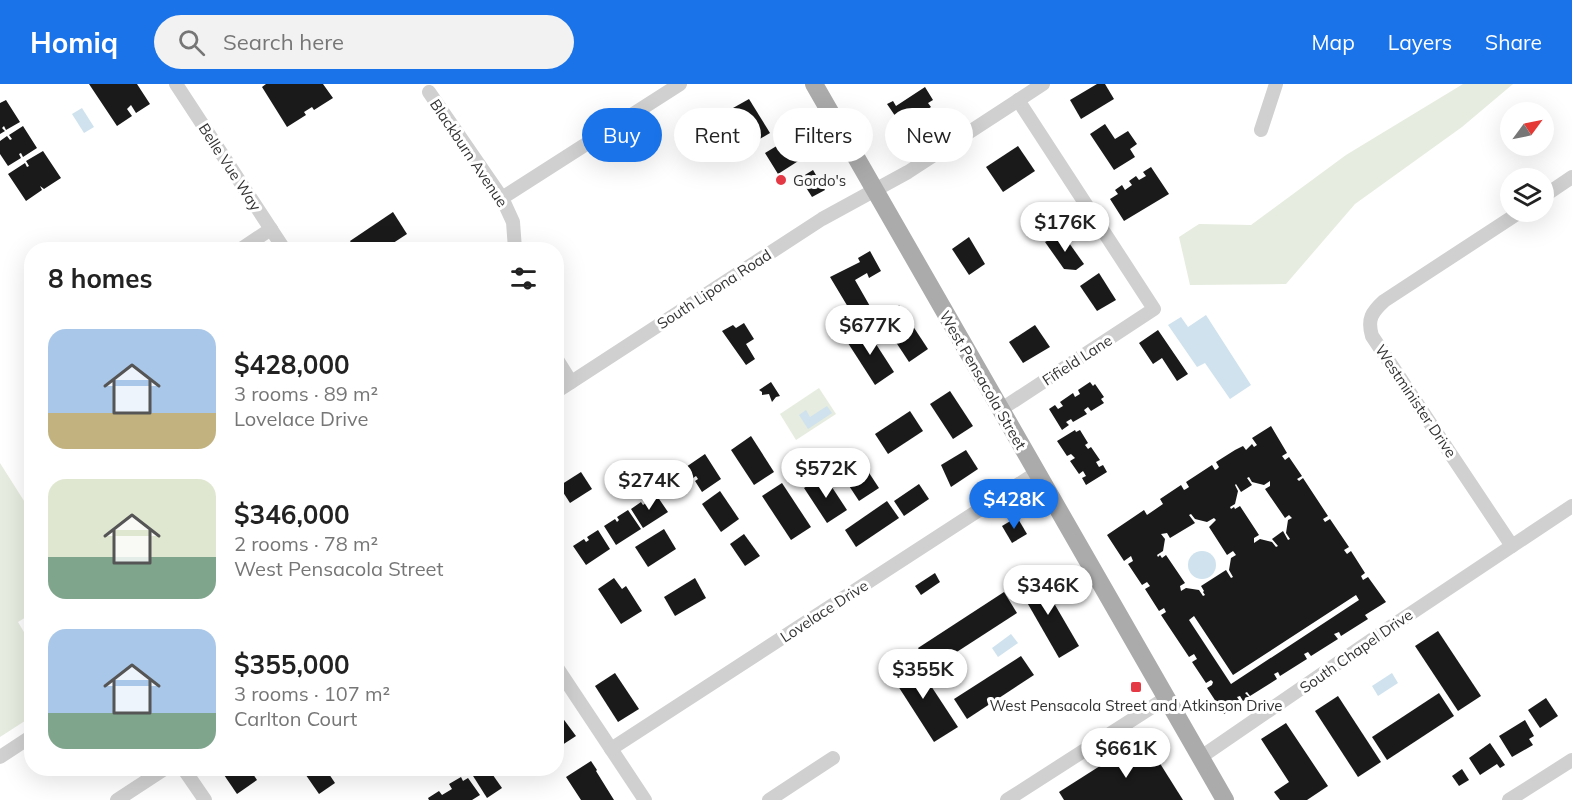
<!DOCTYPE html>
<html lang="en">
<head>
<meta charset="utf-8">
<style>
	:root { --surface:#fff; --page:#f2f2f2; --text:#222; --muted:#767676; --accent:#1a73e8 }
	body { margin:0; font-family:Mulish,sans-serif; background:var(--page); color:var(--text); height:100vh; display:flex; flex-direction:column; font-size:22px; white-space:nowrap }
	* { box-sizing:border-box; margin:0 }
	p { font-size:20px; color:var(--muted) }
	.icon { flex:none; width:33px; height:33px; fill:none; stroke:currentColor; stroke-width:2; stroke-linecap:round; stroke-linejoin:round }
	.map { position:relative; flex:1; overflow:hidden }
	.sheet { position:absolute; left:24px; top:158px; width:540px; height:534px; display:flex; flex-direction:column; background:var(--surface); border-radius:24px; box-shadow:0 6px 24px #0002 }
	.sheet>* { flex:none }
	.hud { position:absolute; left:582px; top:24px; width:570px; height:54px; display:flex; gap:12px }
	.needle { width:39px; rotate:57deg }
	.tools { position:absolute; left:1500px; top:18px; display:grid; gap:12px }
	.tools a { display:grid; place-items:center; width:54px; height:54px; border-radius:50%; background:var(--surface); box-shadow:0 6px 24px #0002; font-size:30px }
	.price { position:absolute; translate:-50% -51px; padding:0 14px; border-radius:21px; background:#fff; color:#222; font-size:20px; line-height:39px; filter:drop-shadow(0 2px 3px #0008) }
	.price::after { content:''; position:absolute; left:50%; top:36px; width:18px; height:14px; margin-left:-9px; background:inherit; clip-path:polygon(0 0,100% 0,50% 100%) }
	.price.active { background:var(--accent); color:#fff }
	ul { padding:0; list-style:none }
	li { display:flex; align-items:center; gap:18px; height:150px; padding:0 24px }
	li span { display:grid; place-items:center; flex:none; width:168px; height:120px; border-radius:18px; color:#555 }
	li>.icon { margin-inline-start:auto }
	span .icon { width:72px; height:72px; fill:#fffc; stroke-width:1 }
	li b { font-size:26px }
	h2 { display:flex; justify-content:space-between; align-items:center; height:72px; padding:0 24px; font-size:26px }
	.chip { padding:0 21px; border-radius:27px; background:var(--surface); box-shadow:0 6px 24px #0002; font-size:21px; line-height:54px }
	.chip.active { background:var(--accent); color:#fff }
	header { display:flex; align-items:center; gap:36px; box-sizing:border-box; height:84px; padding:0 30px; background:var(--accent); color:#fff }
	header strong { font-size:28px }
	nav { display:flex; gap:33px; margin-inline-start:auto; font-size:21px }
	.search { width:420px; height:54px; background:var(--page); display:flex; align-items:center; gap:15px; box-sizing:border-box; padding:0 21px; border-radius:33px; color:var(--muted); font-size:22px }
	.map>svg:first-child { display:block }
</style>
</head>
<body>
<header>
<strong>Homiq</strong>
<div class="search"><svg class="icon" aria-label="search" viewBox="0 0 24 24"><circle cx="10" cy="10" r="6"/><path d="M15 15l6 6"/></svg>Search here</div>
<nav><a>Map</a><a>Layers</a><a>Share</a></nav>
</header>
<div class="map">
<svg width="1572" height="716" viewBox="0 0 1572 716">
	<rect width="100%" height="100%" fill="#fff"/>
	<!-- green -->
	<g fill="#e6ecdf">
		<polygon points="1463,0 1513,0 1462,43 1355,120 1286,200 1190,201 1179,153 1199,140 1251,141 1346,71"/>
		<polygon points="819,304 836,330 796,356 780,330"/>
		<polygon points="0,379 31,428 31,446 25,450 31,460 31,530 18,538 31,560 31,633 0,653"/>
	</g>
	<!-- water -->
	<g fill="#cfe2ee">
		<polygon points="82,24 94,43 84,49 72,30"/>
		<polygon points="1206,231 1251,301 1230,315 1205,279 1197,283 1168,241 1181,233 1188,243"/>
		<polygon points="827,322 832,329 808,345 799,331 806,326 810,333"/>
		<circle cx="1202" cy="481" r="14"/>
		<polygon points="1011,550 1018,559 998,573 992,564"/>
		<polygon points="1392,589 1398,599 1378,612 1372,602"/>
	</g>
	<!-- building -->
	<g fill="#1a1a1a" fill-rule="evenodd">
		<polygon points="89,0 137,0 150,20 136,29 131,21 127,25 132,32 117,42"/>
		<polygon points="266,0 323,0 333,14 314,26 312,23 304,28 306,31 287,43 262,3"/>
		<polygon points="1097,0 1105,0 1114,15 1081,35 1070,16"/>
		<polygon points="925,3 933,16 928,19 931,23 902,42 887,20 893,17 896,22"/>
		<polygon points="749,15 770,49 753,59 733,24"/>
		<polygon points="6,16 20,38 6,46 4,42 2,44 5,47 0,50 0,19"/>
		<polygon points="1105,40 1115,55 1128,47 1137,60 1130,65 1135,73 1114,86 1090,50"/>
		<polygon points="23,42 37,64 23,73 21,69 19,70 21,74 8,82 0,70 0,57 7,52 10,56 12,55 9,51"/>
		<polygon points="803,46 813,63 801,71 803,74 778,90 765,69"/>
		<polygon points="1018,62 1035,87 1003,108 986,83"/>
		<polygon points="43,67 61,94 44,105 40,102 42,106 26,117 8,90 25,79 27,83 29,82 26,77"/>
		<polygon points="1151,83 1169,110 1124,137 1110,115 1118,110 1115,106 1122,101 1125,106 1132,101 1129,97 1136,92 1139,96 1146,92 1143,88"/>
		<polygon points="813,86 825,106 812,113 800,94"/>
		<polygon points="393,128 407,150 384,165 355,165 350,157"/>
		<polygon points="1062,149 1084,180 1076,186 1064,185 1045,158"/>
		<polygon points="969,153 985,180 969,191 952,165"/>
		<polygon points="870,167 881,187 869,194 867,189 855,196 871,224 854,233 830,193 860,178 858,174"/>
		<polygon points="1099,189 1116,216 1097,227 1080,202"/>
		<polygon points="899,221 928,265 909,278 880,234"/>
		<polygon points="744,239 754,255 746,260 755,275 746,281 722,247 733,241 736,244"/>
		<polygon points="1035,241 1050,263 1023,279 1009,258"/>
		<polygon points="865,243 894,288 875,301 846,256"/>
		<polygon points="1158,246 1188,290 1177,297 1162,274 1153,280 1139,259"/>
		<polygon points="771,298 780,312 776,313 772,318 769,310 762,311 762,308 759,306"/>
		<polygon points="1090,298 1093,302 1095,300 1104,313 1101,315 1104,319 1091,327 1088,323 1084,326 1087,330 1073,338 1071,335 1066,338 1069,341 1062,346 1049,325 1055,321 1058,325 1063,322 1060,318 1073,309 1075,313 1080,310 1078,306"/>
		<polygon points="950,307 973,342 953,355 930,320"/>
		<polygon points="910,327 923,347 888,370 875,350"/>
		<path d="M1271 342 1287 369 1282 372 1285 376 1289 373 1302 392 1297 395 1299 397 1303 394 1328 432 1323 435 1325 438 1330 435 1349 463 1344 466 1347 470 1351 467 1365 489 1361 492 1363 496 1368 493 1386 518 1365 531 1368 535 1341 552 1339 548 1334 550 1338 555 1311 572 1308 568 1304 570 1307 575 1280 592 1278 588 1274 590 1277 595 1250 612 1247 608 1245 609 1249 613 1243 617 1240 612 1237 613 1241 619 1224 630 1207 604 1212 601 1213 598 1211 596 1206 599 1192 578 1197 575 1194 570 1189 573 1161 531 1166 528 1164 524 1159 527 1145 505 1150 502 1147 498 1142 501 1128 480 1133 477 1131 472 1124 477 1107 451 1144 426 1147 431 1163 420 1160 415 1181 401 1184 406 1186 405 1189 403 1186 398 1212 381 1215 386 1217 385 1219 383 1216 378 1235 366 1243 362 1246 366 1252 360 1254 363 1257 361 1252 354ZM1249 393 1252 398 1264 401 1270 397V402L1265 405 1285 434 1289 431 1292 434 1288 436 1286 449 1290 455 1288 456 1283 447 1272 455 1278 462 1276 463 1272 458 1260 455 1254 459V454L1259 451 1240 422 1235 425 1234 423 1231 425 1230 423 1235 420 1238 407 1235 401 1236 400 1241 408 1252 401 1247 394ZM1191 430 1195 435 1207 438 1214 434 1216 436 1209 443 1227 471 1233 467 1236 471 1231 474 1229 486 1233 493 1231 494 1226 486 1201 502 1204 507 1203 508 1205 511 1203 512 1199 506 1186 504 1181 507 1180 502 1185 499 1166 471 1162 474 1160 471 1158 473 1157 471 1163 467 1165 455 1161 450 1167 449 1170 454 1195 439 1189 431ZM1356 511 1359 516 1231 600 1189 536 1194 532 1233 591Z"/>
		<polygon points="1075,346 1076,348 1080,346 1088,359 1085,361 1088,365 1091,363 1100,376 1096,378 1099,383 1103,381 1107,388 1086,401 1082,394 1086,392 1083,387 1079,390 1070,377 1075,374 1071,370 1067,372 1057,357"/>
		<polygon points="751,352 774,388 754,401 731,366"/>
		<polygon points="966,366 978,385 951,403 941,381"/>
		<polygon points="856,369 879,404 859,417 836,382"/>
		<polygon points="705,370 721,395 702,408 695,397 698,395 696,392 693,394 686,383"/>
		<polygon points="581,388 592,405 570,419 559,402"/>
		<polygon points="824,391 847,426 827,439 804,404"/>
		<polygon points="782,399 811,443 791,456 762,412"/>
		<polygon points="919,400 929,415 904,432 894,417"/>
		<polygon points="720,407 739,435 721,448 702,420"/>
		<polygon points="655,409 668,428 643,444 631,425 641,418 643,421 646,419 644,416"/>
		<polygon points="887,417 899,434 856,463 845,446"/>
		<polygon points="628,426 641,445 616,461 604,442 615,435 617,438 619,436 617,433"/>
		<polygon points="1017,433 1027,450 1012,459 1002,442"/>
		<polygon points="664,445 676,465 648,483 635,463"/>
		<polygon points="598,446 610,465 586,481 573,462 584,455 586,458 589,456 587,453"/>
		<polygon points="744,450 760,472 745,482 730,460"/>
		<polygon points="935,489 940,498 921,511 915,502"/>
		<polygon points="1037,490 1079,562 1059,574 1017,501"/>
		<polygon points="614,494 622,505 626,502 642,527 621,540 598,505"/>
		<polygon points="695,494 706,514 675,532 664,513"/>
		<polygon points="1004,508 1017,529 932,584 918,564"/>
		<polygon points="1438,547 1481,612 1458,627 1415,562"/>
		<polygon points="1021,572 1034,591 967,635 954,615"/>
		<polygon points="912,573 958,643 934,658 889,588"/>
		<polygon points="615,589 639,625 618,638 595,602"/>
		<polygon points="1439,609 1454,632 1387,676 1372,653"/>
		<polygon points="1338,612 1381,678 1358,693 1315,627"/>
		<polygon points="1546,614 1558,632 1540,644 1528,626"/>
		<polygon points="556,625 576,652 556,665"/>
		<polygon points="1525,636 1534,652 1529,655 1533,661 1512,673 1499,652"/>
		<polygon points="1286,639 1328,702 1307,716 1280,716 1274,708 1289,698 1261,655"/>
		<polygon points="1144,654 1183,716 1064,716 1059,708"/>
		<polygon points="1490,659 1505,681 1500,684 1497,680 1480,691 1469,674"/>
		<polygon points="591,677 597,686 596,687 614,716 581,716 566,693"/>
		<polygon points="229,684 249,684 257,696 237,710 222,688"/>
		<polygon points="301,684 325,684 335,699 319,710"/>
		<polygon points="338,684 357,684 344,692"/>
		<polygon points="468,684 488,684 502,704 487,714"/>
		<polygon points="1462,685 1469,696 1459,702 1452,692"/>
		<polygon points="461,693 463,697 468,694 480,711 472,716 429,716 428,714 439,707 442,711 452,705 449,700"/>
	</g>
	<g fill="none" stroke-linecap="round" stroke-linejoin="round">
		<!-- minor -->
		<g stroke="#d0d0d0" stroke-width="14">
			<polyline points="176,0 284,165"/>
			<polyline points="429,8 502,114 513,138 515,165"/>
			<polyline points="1261,46 1276,0"/>
			<polyline points="1544,112 1572,93"/>
			<polyline points="502,114 680,0"/>
			<polyline points="241,165 271,145"/>
			<polyline points="556,274 571,298"/>
			<polyline points="556,308 822,135 908,88 1043,0"/>
			<polyline points="1000,326 1154,225 1018,16"/>
			<path d="M1512 462 1372 252C1367 235 1372 228 1384 217L1520 128"/>
			<polyline points="556,582 645,716"/>
			<polyline points="611,665 1036,389"/>
			<polyline points="0,673 32,652"/>
			<polyline points="1201,673 1389,544 1572,422"/>
			<polyline points="183,684 205,716"/>
			<polyline points="117,716 166,684"/>
			<polyline points="769,716 833,674"/>
			<polyline points="1007,716 1166,614"/>
			<polyline points="1509,716 1572,676"/>
		</g>
		<!-- major -->
		<polyline stroke="#ababab" stroke-width="18" points="814,0 1225,716"/>
	</g>
	<!-- markers -->
	<g fill="#e63946" stroke="#fff" stroke-width="2">
		<circle cx="781" cy="96" r="6"/>
		<rect x="1130" y="597" width="12" height="12" rx="3"/>
	</g>
	<g text-anchor="middle" dominant-baseline="central" stroke-width="6" stroke-linejoin="round" paint-order="stroke">
		<!-- street labels -->
		<g font-size="15" fill="#333" stroke="#fff">
			<text transform="translate(469 69) rotate(56)">Blackburn Avenue</text>
			<text transform="translate(230 83) rotate(57)">Belle Vue Way</text>
			<text transform="translate(714 205) rotate(-33)">South Lipona Road</text>
			<text transform="translate(1077 276) rotate(-33)">Fifield Lane</text>
			<text transform="translate(983 296) rotate(60)">West Pensacola Street</text>
			<text transform="translate(1416 317) rotate(56)">Westminister Drive</text>
			<text transform="translate(824 527) rotate(-33)">Lovelace Drive</text>
			<text transform="translate(1356 567) rotate(-35)">South Chapel Drive</text>
		</g>
		<!-- poi labels -->
		<g font-size="15" fill="#333" stroke="#fff" text-anchor="start">
			<text x="793" y="96">Gordo's</text>
			<text x="1136" y="621" text-anchor="middle">West Pensacola Street and Atkinson Drive</text>
		</g>
	</g>
</svg>
<div class="tools">
<a><svg class="needle" viewBox="-14 -14 28 28"><path d="M0-13l5 13h-10z" fill="#e53935"/><path d="M0 13l5-13h-10z" fill="#767676"/></svg></a>
<a><svg class="icon" aria-label="layers" viewBox="0 0 24 24"><path d="M12 4l9 5-9 5-9-5zM3 14l9 5 9-5"/></svg></a>
</div>
<b class="price" style="left:1065px;top:169px">$176K</b>
<b class="price" style="left:870px;top:272px">$677K</b>
<b class="price" style="left:826px;top:415px">$572K</b>
<b class="price" style="left:649px;top:427px">$274K</b>
<b class="price active" style="left:1014px;top:446px">$428K</b>
<b class="price" style="left:1048px;top:532px">$346K</b>
<b class="price" style="left:923px;top:616px">$355K</b>
<b class="price" style="left:1126px;top:695px">$661K</b>
<div class="hud">
<a class="chip active">Buy</a>
<a class="chip">Rent</a>
<a class="chip">Filters</a>
<a class="chip">New</a>
</div>
<section class="sheet">
<h2>8 homes<svg class="icon" aria-label="filters" viewBox="0 0 24 24"><path d="M4 7h16M4 17h16"/><circle cx="9" cy="7" r="2"/><circle cx="15" cy="17" r="2"/></svg></h2>
<ul>
<li><span style="background:linear-gradient(#a9c7e8 70%,#c2b280 0)"><svg class="icon" aria-label="home" viewBox="0 0 24 24"><path d="M3 11l9-7 9 7M6 9v11h12V9"/></svg></span><div><b>$428,000</b><p>3 rooms · 89 m²</p><p>Lovelace Drive</p></div></li>
<li><span style="background:linear-gradient(#dfe7d0 65%,#7fa58c 0)"><svg class="icon" aria-label="home" viewBox="0 0 24 24"><path d="M3 11l9-7 9 7M6 9v11h12V9"/></svg></span><div><b>$346,000</b><p>2 rooms · 78 m²</p><p>West Pensacola Street</p></div></li>
<li><span style="background:linear-gradient(#a9c7e8 70%,#7fa58c 0)"><svg class="icon" aria-label="home" viewBox="0 0 24 24"><path d="M3 11l9-7 9 7M6 9v11h12V9"/></svg></span><div><b>$355,000</b><p>3 rooms · 107 m²</p><p>Carlton Court</p></div></li>
</ul>
</section>
</div>
</body>
</html>
